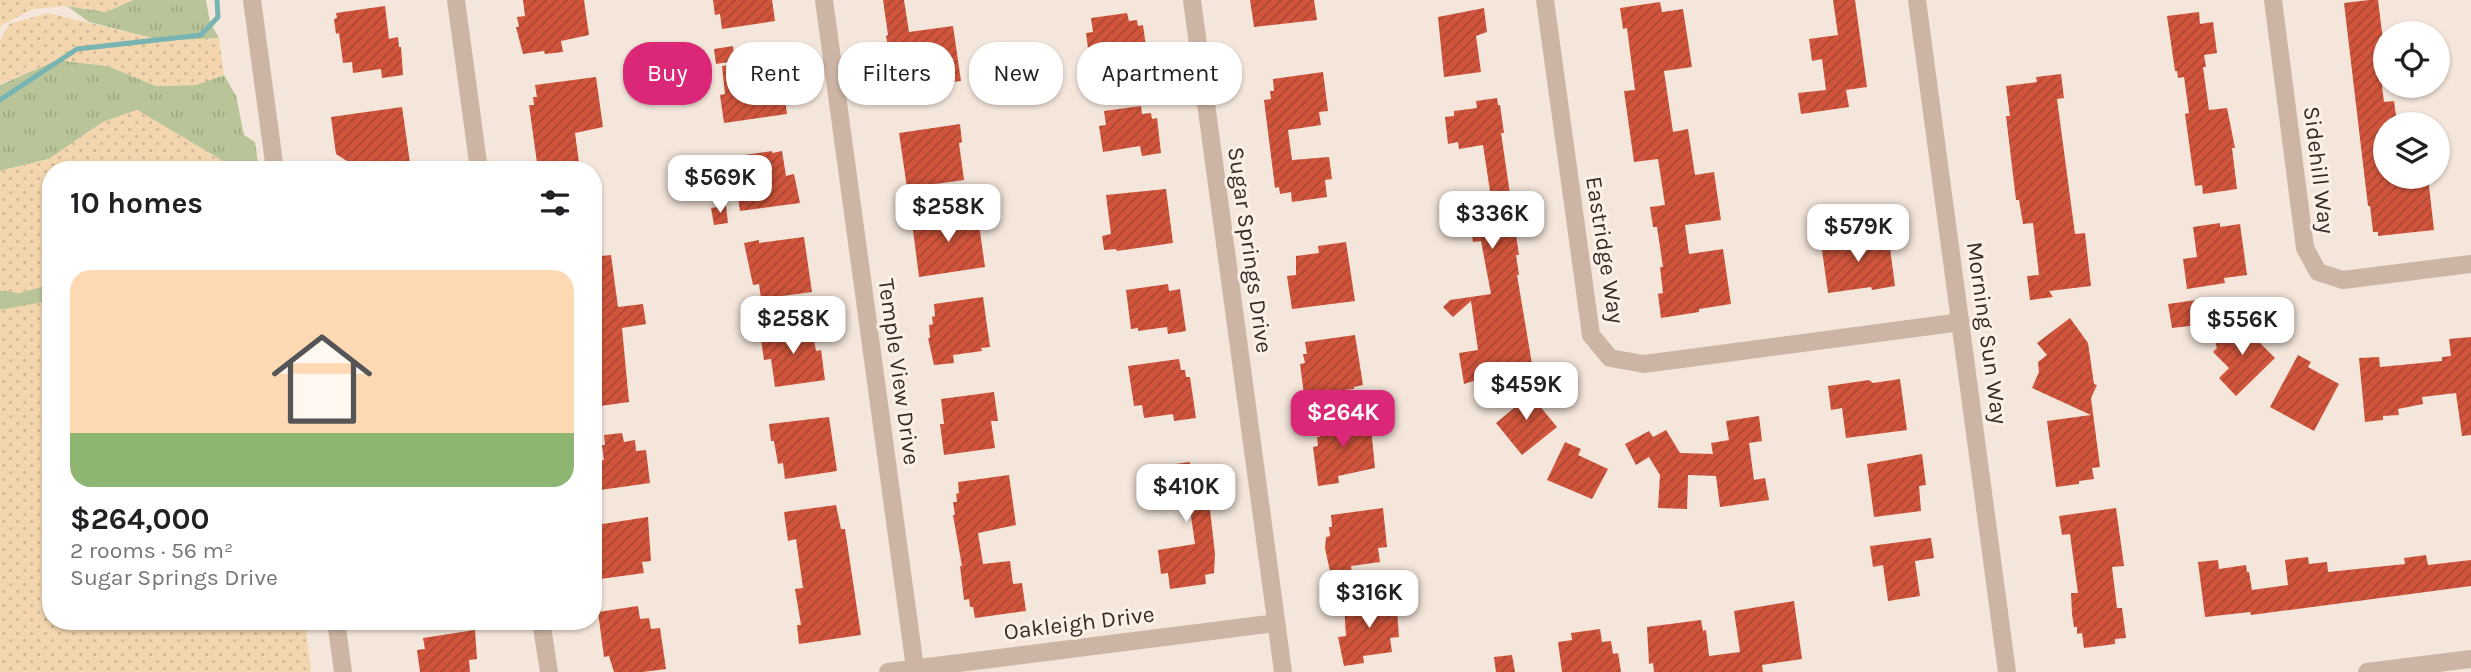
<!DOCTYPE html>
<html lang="en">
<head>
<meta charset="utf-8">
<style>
	:root { --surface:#fff; --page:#f2f2f2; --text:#202124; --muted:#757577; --line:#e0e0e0; --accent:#db2777 }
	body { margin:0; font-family:Karla,sans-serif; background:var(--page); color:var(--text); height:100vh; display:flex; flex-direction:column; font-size:26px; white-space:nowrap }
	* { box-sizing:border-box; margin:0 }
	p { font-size:23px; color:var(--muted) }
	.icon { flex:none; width:38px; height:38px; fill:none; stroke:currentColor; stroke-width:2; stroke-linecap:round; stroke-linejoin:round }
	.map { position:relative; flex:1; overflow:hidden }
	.sheet { position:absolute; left:42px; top:161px; width:560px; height:469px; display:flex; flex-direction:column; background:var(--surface); border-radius:28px; box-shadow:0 2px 5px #0004 }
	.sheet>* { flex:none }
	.hud { position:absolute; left:623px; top:42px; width:665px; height:63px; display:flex; gap:14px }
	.controls { position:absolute; left:2373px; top:21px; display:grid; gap:14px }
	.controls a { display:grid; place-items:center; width:77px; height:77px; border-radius:50%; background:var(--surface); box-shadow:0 2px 5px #0004; font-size:35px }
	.price { position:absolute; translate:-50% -60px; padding:0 16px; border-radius:14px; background:#fff; color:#222; font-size:23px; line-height:46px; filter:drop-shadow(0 2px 4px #0008) }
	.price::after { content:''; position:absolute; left:50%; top:42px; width:21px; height:16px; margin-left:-10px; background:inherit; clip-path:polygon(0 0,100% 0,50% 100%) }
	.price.current { background:var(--accent); color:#fff }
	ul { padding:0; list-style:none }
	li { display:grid; align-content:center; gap:14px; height:371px; padding:0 28px }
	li+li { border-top:2px solid var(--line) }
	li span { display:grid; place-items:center; height:217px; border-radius:21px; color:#555 }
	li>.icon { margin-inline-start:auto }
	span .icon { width:126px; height:126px; fill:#fffc; stroke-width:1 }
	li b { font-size:30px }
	h2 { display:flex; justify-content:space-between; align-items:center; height:84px; padding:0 28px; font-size:30px }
	.chip { padding:0 24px; border-radius:28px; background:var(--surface); box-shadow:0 2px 5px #0004; font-size:24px; line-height:63px }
	.chip.current { background:var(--accent); color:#fff }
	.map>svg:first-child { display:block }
</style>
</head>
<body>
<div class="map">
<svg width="2471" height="672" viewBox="0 0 2471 672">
	<defs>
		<pattern id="grass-tufts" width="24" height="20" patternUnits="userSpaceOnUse" patternTransform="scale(1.75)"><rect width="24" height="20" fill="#b9c599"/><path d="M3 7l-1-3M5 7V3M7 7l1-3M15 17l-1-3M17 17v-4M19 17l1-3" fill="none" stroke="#a0a984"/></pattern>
		<pattern id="sand-dots" width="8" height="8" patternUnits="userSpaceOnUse" patternTransform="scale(1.75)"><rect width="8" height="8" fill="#f3d6ae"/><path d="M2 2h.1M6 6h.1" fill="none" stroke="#d1b896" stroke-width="1.8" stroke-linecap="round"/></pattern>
		<pattern id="building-hatch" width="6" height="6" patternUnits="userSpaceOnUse" patternTransform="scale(1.75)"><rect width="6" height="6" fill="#d1553c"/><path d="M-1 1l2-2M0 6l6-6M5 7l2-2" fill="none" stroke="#ab4732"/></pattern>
	</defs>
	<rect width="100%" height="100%" fill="#f4e6db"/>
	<!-- grass -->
	<g fill="url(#grass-tufts)">
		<polygon points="133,0 206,0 210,22 219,38 164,41 89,22 67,6 106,12"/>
		<polygon points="57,60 108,66 156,86 195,85 224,75 236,96 244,135 255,142 259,170 238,170 137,110 103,122 49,159 0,171 0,85"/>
		<polygon points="51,284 51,302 0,310 0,290 19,293"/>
	</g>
	<!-- sand -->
	<g fill="url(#sand-dots)">
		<polygon points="0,0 133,0 106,12 67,6 33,9 0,26"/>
		<polygon points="48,13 164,41 219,38 224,75 196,85 156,86 108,66 57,60 0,84 0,41 9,24"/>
		<polygon points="137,110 238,170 51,170 51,284 19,293 0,290 0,171 49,159 103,122"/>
		<polygon points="42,302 51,302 51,621 199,621 212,627 220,621 234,621 244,624 305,621 311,672 0,672 0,310"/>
	</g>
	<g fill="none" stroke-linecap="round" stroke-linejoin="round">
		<!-- stream -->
		<polyline stroke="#77b4b2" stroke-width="5" points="0,100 77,49 201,35 218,17 217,0"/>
	</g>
	<!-- building -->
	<g fill="url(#building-hatch)">
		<polygon points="523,0 584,0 589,35 561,41 563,52 545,54 544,51 523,54 516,27 519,27 517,17 525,16"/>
		<polygon points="713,0 772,0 775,21 722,29 720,14 715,15"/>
		<polygon points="883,0 904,0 909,32 953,26 961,81 916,87 917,96 897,98 886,36 888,35"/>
		<polygon points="1250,0 1314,0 1317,20 1254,27"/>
		<polygon points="1833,0 1855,0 1867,87 1846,90 1849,107 1801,114 1798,93 1826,90 1822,59 1812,61 1809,39 1838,35"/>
		<polygon points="2369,0 2378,0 2385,56 2385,70 2380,70 2384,102 2394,101 2397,123 2385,124 2385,177 2428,177 2434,230 2378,236 2378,232 2373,232 2370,206 2368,206 2344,3"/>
		<polygon points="1660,2 1662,12 1683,9 1692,67 1664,71 1673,132 1688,129 1695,175 1714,172 1721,220 1685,225 1689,254 1723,249 1731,304 1699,309 1699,312 1661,318 1658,294 1663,293 1660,267 1663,267 1657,227 1653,227 1650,207 1665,205 1658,159 1634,162 1624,91 1635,90 1627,28 1623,29 1620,8"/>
		<polygon points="385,6 389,39 398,37 399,47 401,47 403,75 382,78 381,69 353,73 352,62 343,63 339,33 336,34 334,19 337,18 336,13"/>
		<polygon points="1484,8 1487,32 1476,36 1481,72 1444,77 1438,17"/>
		<polygon points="2199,12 2200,24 2213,22 2217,53 2204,55 2206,67 2203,67 2209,110 2227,108 2235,148 2232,148 2237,189 2203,194 2202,185 2195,186 2185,114 2189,113 2184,77 2178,78 2177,71 2175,71 2167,16"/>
		<polygon points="1127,13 1129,21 1137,20 1138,26 1143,25 1148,61 1128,63 1127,54 1097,58 1096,55 1089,56 1086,33 1093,32 1091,18"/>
		<polygon points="733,46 735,61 716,64 714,49"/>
		<polygon points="774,59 778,85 783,84 787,114 724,123 720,95 725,94 722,66"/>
		<polygon points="1323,72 1328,111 1319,112 1321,125 1288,130 1292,160 1329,157 1332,179 1325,180 1327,197 1292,202 1291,192 1280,194 1279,187 1275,188 1264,100 1271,99 1270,91 1274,91 1273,79"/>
		<polygon points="2061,74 2064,98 2057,99 2075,234 2085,233 2091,286 2049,291 2053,297 2030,300 2027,276 2039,275 2033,223 2023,224 2019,200 2016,200 2006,116 2010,116 2006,86 2037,82 2036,77"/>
		<polygon points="596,77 603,127 575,133 580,170 538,170 529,105 534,105 533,97 537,97 535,85"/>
		<polygon points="1497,98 1498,105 1500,105 1504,133 1501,133 1519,255 1516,255 1519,275 1517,275 1532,364 1479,370 1480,379 1464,384 1459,353 1478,350 1471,301 1453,317 1443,307 1450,300 1491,294 1481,241 1473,242 1470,218 1482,216 1480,205 1488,204 1486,192 1490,191 1483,145 1459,149 1458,142 1448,144 1445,117 1454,116 1454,111 1477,108 1476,101"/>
		<polygon points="1141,106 1142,114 1151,113 1152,119 1157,118 1161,153 1142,156 1140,146 1103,152 1099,126 1106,125 1104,111"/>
		<polygon points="402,107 410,163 348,170 347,161 336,154 331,117"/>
		<polygon points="960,124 962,142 959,143 964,180 907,188 899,133"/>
		<polygon points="772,151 772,153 782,151 786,176 794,174 800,203 740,211 734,171 732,171 730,157"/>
		<polygon points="1166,189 1173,243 1117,251 1116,249 1104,250 1102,236 1111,234 1106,195"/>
		<polygon points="726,206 728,223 714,225 711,208"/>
		<polygon points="977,211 985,267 919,277 912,222"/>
		<polygon points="2220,223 2220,227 2240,224 2247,275 2224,278 2225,283 2187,289 2183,259 2197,257 2193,227"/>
		<polygon points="1888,233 1895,286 1872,290 1871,287 1828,293 1821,243"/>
		<polygon points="804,237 812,292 761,299 759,284 753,285 744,243 759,240 759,243"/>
		<polygon points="1346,242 1355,301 1292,309 1287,276 1296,275 1296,256 1319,253 1318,246"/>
		<polygon points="611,255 618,307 643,304 646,324 622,328 629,402 593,407 593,257"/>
		<polygon points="1168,284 1169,291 1180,289 1186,331 1168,334 1167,327 1138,331 1138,328 1131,329 1126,290"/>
		<polygon points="983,297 990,347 981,348 982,351 953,355 954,363 934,365 928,338 930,338 929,325 933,324 932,317 935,316 934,304"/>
		<polygon points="2196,300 2199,325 2172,328 2168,304"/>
		<polygon points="2070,318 2088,343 2094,384 2097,385 2091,398 2100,467 2092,468 2094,479 2079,481 2079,484 2056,487 2047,421 2091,415 2032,388 2039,372 2038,362 2047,355 2037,343"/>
		<polygon points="2245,321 2259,335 2255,338 2275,358 2236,396 2219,378 2229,368 2213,352 2217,348 2215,341 2227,329 2232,334"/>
		<polygon points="811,325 816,351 821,350 825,380 775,387 771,359 764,360 760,333"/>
		<polygon points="1355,335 1363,385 1354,387 1354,389 1304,394 1300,364 1305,363 1303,354 1307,354 1305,342"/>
		<polygon points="2471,337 2471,435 2462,436 2456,393 2422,397 2423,404 2398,409 2399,415 2383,416 2383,420 2365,422 2359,358 2379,357 2380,367 2442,361 2442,357 2451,356 2449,339"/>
		<polygon points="2298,355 2311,362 2308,367 2339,384 2314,431 2270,407"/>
		<polygon points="1179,359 1181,370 1185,370 1186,377 1190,377 1196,418 1174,421 1173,414 1144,418 1142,405 1134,406 1128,366"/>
		<polygon points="1900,379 1907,430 1846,438 1842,408 1831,410 1828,386 1869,380 1873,383"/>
		<polygon points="1524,387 1557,427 1522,455 1496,423 1514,408 1508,400"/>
		<polygon points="994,392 998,421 991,421 995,448 944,455 940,424 944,424 941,399"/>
		<polygon points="1759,416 1762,441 1749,443 1754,480 1765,478 1769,500 1720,507 1716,476 1688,475 1687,509 1658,508 1660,475 1649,457 1636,465 1625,444 1649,431 1653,437 1666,430 1680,453 1713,454 1711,443 1729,440 1726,421"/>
		<polygon points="829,417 837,471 785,479 783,463 778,464 774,441 771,441 769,424"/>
		<polygon points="1370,417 1375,468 1338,476 1339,483 1318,486 1313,447 1318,446 1317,437 1320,437 1318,425"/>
		<polygon points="622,433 624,442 635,440 636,451 646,450 650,483 593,491 593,462 604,460 602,445 605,445 604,435"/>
		<polygon points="1565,442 1581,449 1578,455 1608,469 1592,499 1547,480"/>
		<polygon points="1922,454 1926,485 1919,486 1921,511 1874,517 1867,464"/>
		<polygon points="1190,462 1191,470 1200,468 1201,474 1206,474 1215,554 1214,573 1205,575 1206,584 1170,589 1168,573 1161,574 1158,550 1195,544 1189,502 1159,506 1159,504 1152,505 1149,481 1155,480 1154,467"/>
		<polygon points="1009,475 1016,525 978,533 983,564 1010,561 1013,584 1022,583 1026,611 975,618 973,607 970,607 969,599 964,600 960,566 962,566 953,515 955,515 953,502 957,502 956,494 959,493 958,482"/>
		<polygon points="836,505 841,529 845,529 861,635 799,644 797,625 801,625 795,589 803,588 796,539 788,541 784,512"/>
		<polygon points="1383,508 1387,547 1378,548 1380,562 1351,566 1352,573 1331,576 1325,548 1326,537 1330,536 1329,527 1332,527 1331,515"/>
		<polygon points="2116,508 2124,566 2112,567 2117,608 2122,608 2126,638 2115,639 2115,644 2084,648 2082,633 2077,634 2077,627 2074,627 2072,614 2071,593 2078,593 2070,534 2062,535 2059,516"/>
		<polygon points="648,517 651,561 642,562 644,573 593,580 593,552 599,551 596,525"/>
		<polygon points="1931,538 1934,558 1915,561 1920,596 1888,601 1883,565 1873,567 1870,546"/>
		<polygon points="2426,555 2428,565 2471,560 2471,586 2251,615 2250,612 2205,617 2198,562 2218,560 2219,569 2246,565 2247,572 2249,572 2252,590 2288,585 2285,560 2308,557 2309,564 2327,562 2328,572 2405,564 2404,558"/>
		<polygon points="1396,597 1399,637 1390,638 1392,652 1363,656 1364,663 1344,666 1338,637 1346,636 1344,605"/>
		<polygon points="1794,601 1802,659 1762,665 1763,672 1654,672 1653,663 1649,664 1647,627 1701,620 1703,631 1706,630 1709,656 1740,652 1734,611"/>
		<polygon points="638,606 640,619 649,618 651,629 660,628 666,669 643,672 614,672 609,656 604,657 598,612"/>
		<polygon points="1600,629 1602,642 1611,641 1613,654 1618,653 1621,672 1562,672 1558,642 1572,640 1571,633"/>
		<polygon points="475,630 477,659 469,660 470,672 420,672 417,650 425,649 423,638"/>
		<polygon points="1512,655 1515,672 1496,672 1494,657"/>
	</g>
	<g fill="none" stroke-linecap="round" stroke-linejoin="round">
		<!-- minor -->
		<g stroke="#cdb5a5" stroke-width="18">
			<polyline points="252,0 275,170"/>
			<polyline points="456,0 479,170"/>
			<polyline points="824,0 915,668"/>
			<polyline points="1192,0 1283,672"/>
			<polyline points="1545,0 1591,335 1610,358 1644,364 1961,322"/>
			<polyline points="1917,0 2007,672"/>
			<polyline points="2273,0 2305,248 2318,272 2343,280 2471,264"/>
			<polyline points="336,621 343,672"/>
			<polyline points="541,621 549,672"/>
			<polyline points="888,672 1276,623"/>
			<polyline points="2367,672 2471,659"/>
		</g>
	</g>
	<g text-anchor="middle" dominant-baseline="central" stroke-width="6" stroke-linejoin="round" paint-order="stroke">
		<!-- street labels -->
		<g font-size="23" fill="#382b27" stroke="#fbf1e7">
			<text transform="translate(2319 170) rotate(83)">Sidehill Way</text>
			<text transform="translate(1250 250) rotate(82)">Sugar Springs Drive</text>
			<text transform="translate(1605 250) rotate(81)">Eastridge Way</text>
			<text transform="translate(1987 333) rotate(82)">Morning Sun Way</text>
			<text transform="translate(899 372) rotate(82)">Temple View Drive</text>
			<text transform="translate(1079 623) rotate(-7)">Oakleigh Drive</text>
		</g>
	</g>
</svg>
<div class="controls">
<a><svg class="icon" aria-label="locate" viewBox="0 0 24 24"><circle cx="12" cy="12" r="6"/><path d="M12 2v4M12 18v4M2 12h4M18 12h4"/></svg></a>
<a><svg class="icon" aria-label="layers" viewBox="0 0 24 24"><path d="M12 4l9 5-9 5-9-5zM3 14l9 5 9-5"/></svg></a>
</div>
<b class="price" style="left:720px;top:215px">$569K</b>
<b class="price" style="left:948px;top:244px">$258K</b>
<b class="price" style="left:1492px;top:251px">$336K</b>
<b class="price" style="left:1858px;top:264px">$579K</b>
<b class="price" style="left:793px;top:356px">$258K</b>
<b class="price" style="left:2242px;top:357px">$556K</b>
<b class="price" style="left:1526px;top:422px">$459K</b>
<b class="price current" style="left:1343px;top:450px">$264K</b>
<b class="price" style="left:1186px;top:524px">$410K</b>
<b class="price" style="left:1369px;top:630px">$316K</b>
<div class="hud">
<a class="chip current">Buy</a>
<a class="chip">Rent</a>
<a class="chip">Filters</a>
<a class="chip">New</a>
<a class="chip">Apartment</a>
</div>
<section class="sheet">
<h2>10 homes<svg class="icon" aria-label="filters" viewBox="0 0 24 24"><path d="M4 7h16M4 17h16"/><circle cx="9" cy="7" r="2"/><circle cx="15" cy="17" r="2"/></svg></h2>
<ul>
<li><span style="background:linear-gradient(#ffd9b3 75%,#8fb573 0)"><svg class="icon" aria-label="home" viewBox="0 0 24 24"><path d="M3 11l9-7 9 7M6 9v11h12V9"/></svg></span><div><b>$264,000</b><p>2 rooms · 56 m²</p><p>Sugar Springs Drive</p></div></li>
</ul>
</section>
</div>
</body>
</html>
